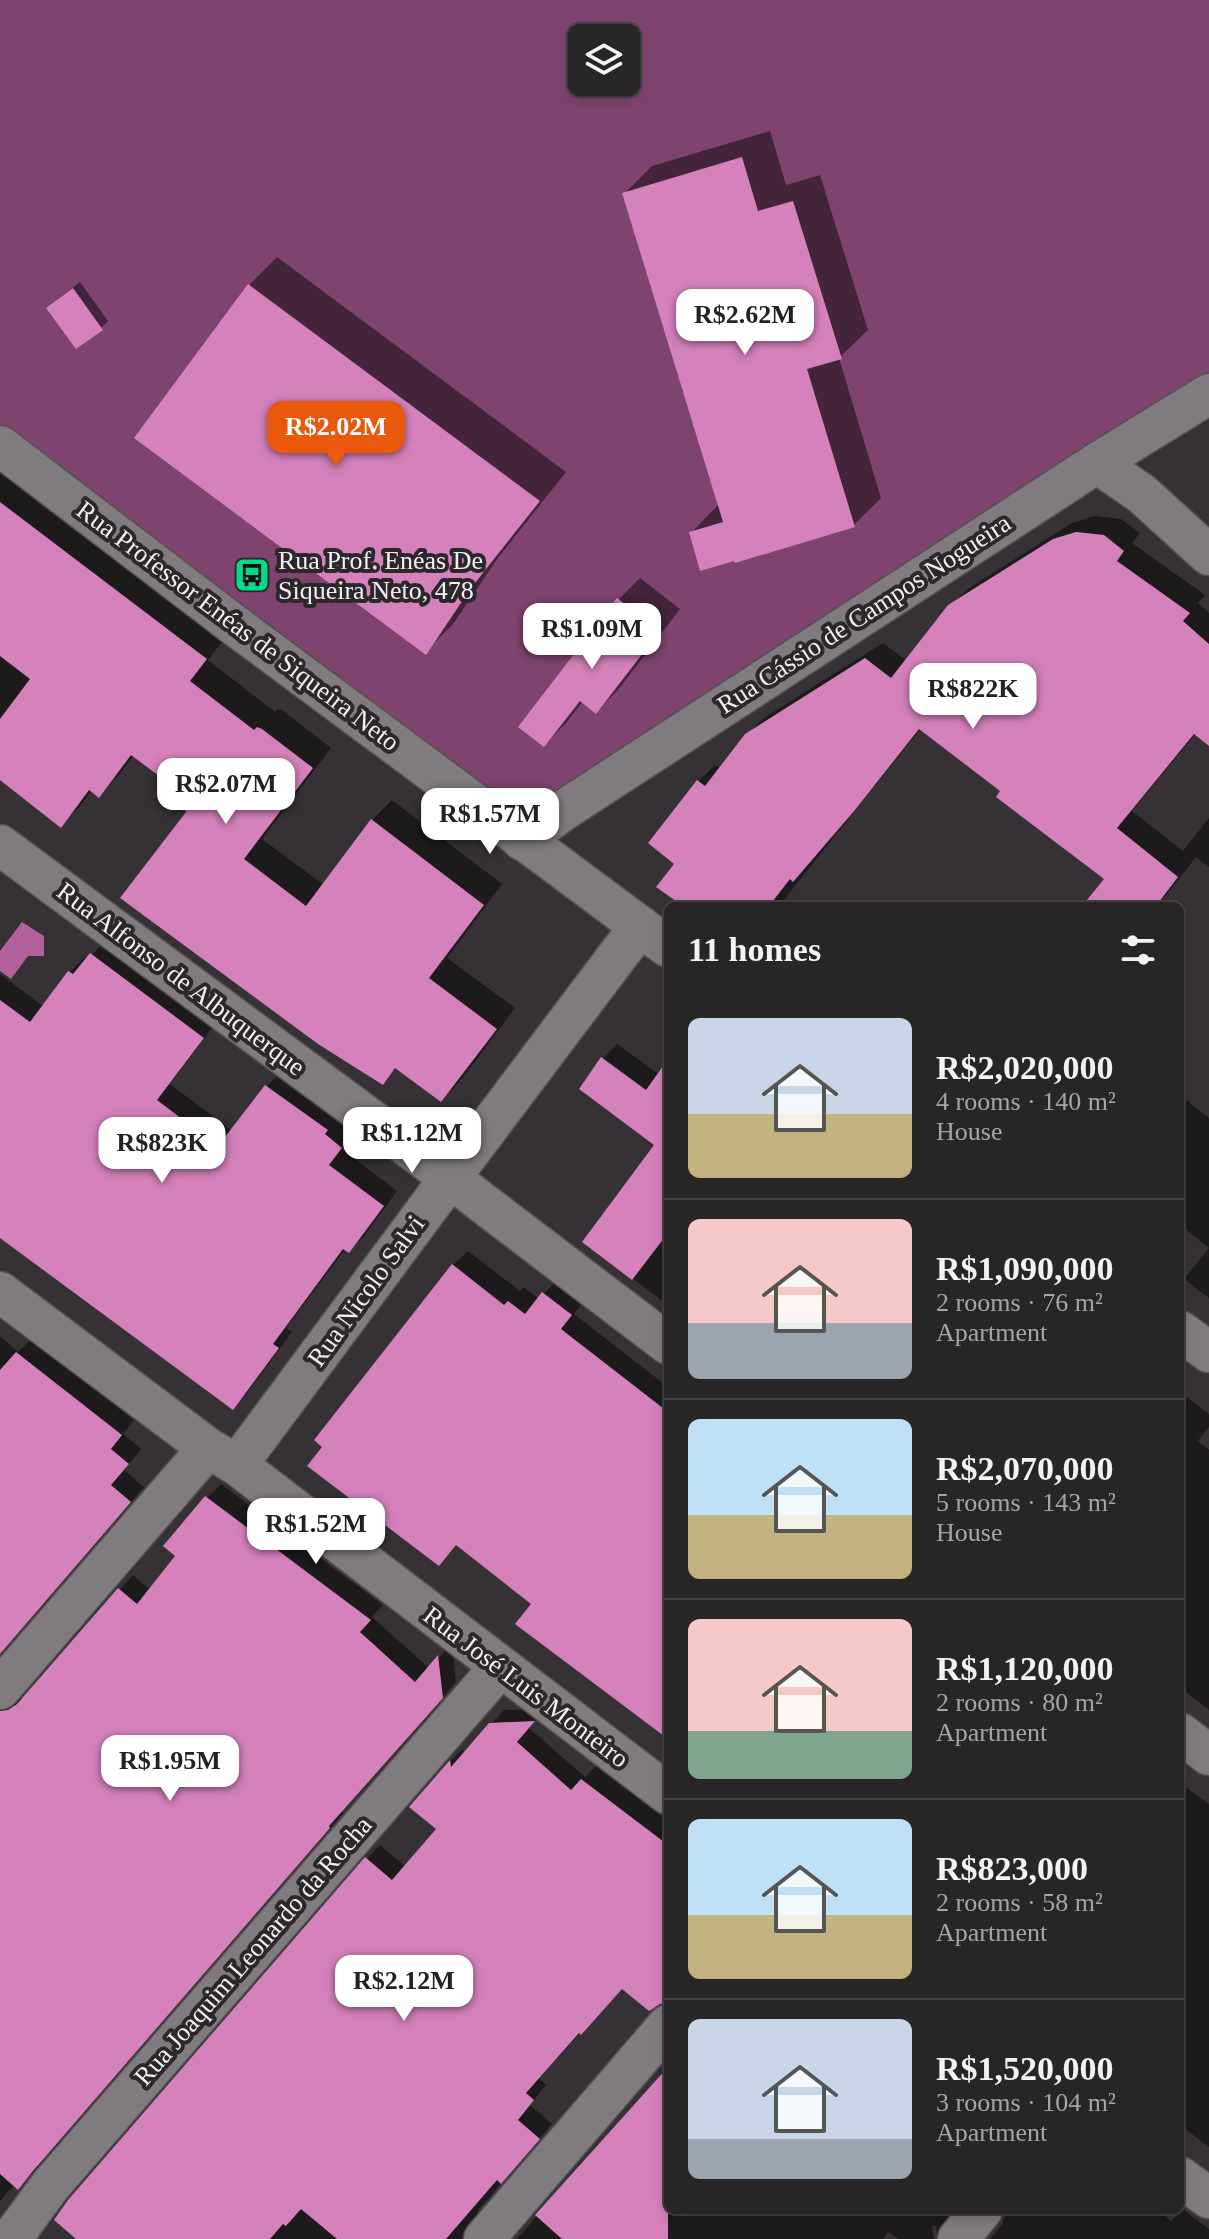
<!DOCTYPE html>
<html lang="en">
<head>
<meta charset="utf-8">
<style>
	:root { --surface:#282527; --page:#343133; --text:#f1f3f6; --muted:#a5a5a7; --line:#444244; --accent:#ea580c }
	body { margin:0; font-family:Georgia,serif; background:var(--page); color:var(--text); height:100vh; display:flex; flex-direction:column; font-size:30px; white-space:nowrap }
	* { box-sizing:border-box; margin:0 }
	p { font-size:26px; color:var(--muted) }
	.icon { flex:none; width:44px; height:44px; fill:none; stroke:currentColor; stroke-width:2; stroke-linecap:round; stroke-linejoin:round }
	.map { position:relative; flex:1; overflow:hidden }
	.panel { position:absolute; left:664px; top:902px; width:520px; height:1312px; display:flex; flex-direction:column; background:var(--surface); border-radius:12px; box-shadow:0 4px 12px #0003,0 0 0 2px var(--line) }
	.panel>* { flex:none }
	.controls { position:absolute; left:568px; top:24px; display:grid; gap:16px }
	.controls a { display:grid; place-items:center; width:72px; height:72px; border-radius:12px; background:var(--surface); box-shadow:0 4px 12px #0003,0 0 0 2px var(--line); font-size:40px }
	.price { position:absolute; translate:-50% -68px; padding:0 18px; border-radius:16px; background:#fff; color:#222; font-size:26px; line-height:52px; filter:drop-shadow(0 2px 4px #0008) }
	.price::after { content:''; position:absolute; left:50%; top:48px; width:24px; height:18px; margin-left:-12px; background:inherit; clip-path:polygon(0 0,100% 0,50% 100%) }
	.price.selected { background:var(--accent); color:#fff }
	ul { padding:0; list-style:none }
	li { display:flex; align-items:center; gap:24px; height:200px; padding:0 24px }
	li+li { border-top:2px solid var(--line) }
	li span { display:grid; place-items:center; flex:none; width:224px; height:160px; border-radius:12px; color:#555 }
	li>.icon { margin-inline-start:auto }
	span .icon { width:96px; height:96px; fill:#fffc; stroke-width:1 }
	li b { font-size:34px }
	h2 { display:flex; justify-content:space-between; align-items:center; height:96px; padding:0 24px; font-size:34px }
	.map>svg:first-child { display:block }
</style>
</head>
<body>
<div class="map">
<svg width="1209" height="2239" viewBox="0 0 1209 2239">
	<rect width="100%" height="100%" fill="#363134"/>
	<!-- green -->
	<path fill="#7e446e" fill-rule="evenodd" d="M0 0H1209V385L525 820 0 444ZM582 38H626V82H582Z"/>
	<!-- water -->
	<polygon fill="#b2629b" points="22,922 44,936 44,956 28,956 11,979 0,971 0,951"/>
	<!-- shadow -->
	<g fill="#0007">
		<polygon points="770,131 786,185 820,175 868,330 839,358 881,498 854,525 691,533 719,504 625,193 652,166"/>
		<polygon points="277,257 566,472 498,558 453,624 425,652 137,437 249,285"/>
		<polygon points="80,282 108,321 101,328 55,301"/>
		<polygon points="0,468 225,638 208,660 275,712 278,709 282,710 331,748 262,839 324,885 372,820 392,800 502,884 447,958 515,1008 461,1080 441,1100 397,1067 382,1082 188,812 176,786 134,755 118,776 99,796 92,790 80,806 61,825 0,778"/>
		<polygon points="1094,516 1121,519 1140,533 1132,543 1205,595 1198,603 1209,613 1209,744 1196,733 1132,811 1183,851 1209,818 1209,867 1196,857 1167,894 1155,906 1084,906 1107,878 1003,790 921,728 779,906 686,906 677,863 699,781 715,765 721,768 746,735 764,718 883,643 907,661 950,606 968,589 1072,523"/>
		<polygon points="640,578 680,609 618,690 596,712 583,701 566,723 544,745 618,600"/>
		<polygon points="106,940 217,1022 170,1084 232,1131 267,1086 282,1071 356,1132 342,1149 397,1191 364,1236 349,1251 346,1248 286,1328 292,1332 247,1393 233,1407 0,1235 0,974 44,1007 70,972 85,957 88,959"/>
		<polygon points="617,1044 660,1075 668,1067 668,1305 584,1242 657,1145 603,1059"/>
		<polygon points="1185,1099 1209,1118 1209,1298 1184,1279 1209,1248 1180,1225 1180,1103"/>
		<polygon points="468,1251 520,1291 524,1287 539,1299 558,1279 585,1299 574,1314 668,1387 668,1738 534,1604 457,1544 439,1563 453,1265"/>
		<polygon points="0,1336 18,1352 31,1339 134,1420 123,1434 141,1449 124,1470 144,1487 0,1653"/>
		<polygon points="1180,1392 1209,1414 1209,1427 1198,1441 1209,1450 1209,1710 1180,1687"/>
		<polygon points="221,1484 383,1605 372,1617 429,1668 452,1644 456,1682 341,1811 343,1813 46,2155 32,2174 18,2187 15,2184 0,2201 0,1694 11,1699 23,1698 133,1575 150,1590 178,1555 207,1498"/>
		<polygon points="545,1709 529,1728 585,1777 596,1766 668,1821 668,2001 623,1986 539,2078 546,2085 530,2105 552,2124 479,2209 475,2219 475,2231 480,2239 75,2239 367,1859 380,1845 406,1867 438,1829 412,1807 451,1761 463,1749 464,1755 504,1710"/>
		<polygon points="1180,1783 1209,1804 1209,2147 1180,2125"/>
		<polygon points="668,2070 668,2210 953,2210 948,2221 954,2239 938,2239 936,2226 932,2226 934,2239 898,2239 889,2232 883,2239 517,2239 576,2170"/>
		<polygon points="1183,2209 1209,2229 1209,2239 990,2239 1001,2226 1006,2215 1006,2210 1158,2210 1171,2221"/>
	</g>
	<!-- building -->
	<g fill="#d582bc">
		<polygon points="742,157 758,211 793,201 842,359 807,369 855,527 735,563 734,561 700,571 689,532 723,522 622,193"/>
		<polygon points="248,284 540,501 471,588 426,655 134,438"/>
		<polygon points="73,288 103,330 76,349 46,308"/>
		<polygon points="0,502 207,659 190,681 254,730 257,727 262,729 313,768 244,859 306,906 371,819 484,905 429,978 497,1029 441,1102 395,1068 383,1085 318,1044 120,898 186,812 175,788 131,755 99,798 89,790 61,828 0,780 0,719 30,679 0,656"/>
		<polygon points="1076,532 1104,535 1124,551 1117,561 1190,613 1183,621 1209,644 1209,746 1194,734 1117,828 1178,877 1156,906 1082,906 1104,879 996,797 1000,791 919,729 855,810 793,882 790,879 769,906 683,906 656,887 674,864 648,843 697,780 705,786 745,734 865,658 891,678 948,605 1053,539"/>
		<polygon points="617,598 660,631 596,714 580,701 544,747 518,727"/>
		<polygon points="90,953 204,1038 157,1100 218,1146 265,1085 328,1130 325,1134 342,1148 329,1165 384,1206 349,1253 343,1249 273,1344 279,1348 233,1410 0,1238 0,1000 30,1022 68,971 73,974"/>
		<polygon points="601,1057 646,1090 668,1059 668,1233 632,1280 582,1242 654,1145 579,1089"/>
		<polygon points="452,1264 504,1305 508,1301 525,1314 542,1292 572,1315 561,1329 668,1412 668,1739 515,1624 531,1604 456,1545 439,1566 307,1466 322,1447 314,1440"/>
		<polygon points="16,1352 122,1435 111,1449 129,1464 111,1485 131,1502 0,1654 0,1370"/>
		<polygon points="205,1496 371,1620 360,1632 415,1682 438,1655 443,1698 329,1826 330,1828 33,2171 18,2190 0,2174 0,1711 8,1710 17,1704 118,1588 137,1604 175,1556 163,1546"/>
		<polygon points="535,1721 517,1742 571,1790 581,1779 668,1845 668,2003 660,2004 649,2011 622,1989 581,2035 579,2033 526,2093 534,2100 518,2120 540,2139 501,2184 497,2180 446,2239 337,2239 301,2209 286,2226 283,2224 270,2239 76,2239 54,2220 68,2200 365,1857 392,1880 436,1829 409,1807 450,1760 451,1767 489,1723"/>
		<polygon points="668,2067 668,2239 562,2239 535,2215"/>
	</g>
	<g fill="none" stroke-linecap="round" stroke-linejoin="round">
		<defs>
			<g id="minor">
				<polyline points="0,446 233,624 668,947"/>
				<polyline points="1097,463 1142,494 1209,555"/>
				<polyline points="522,840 564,810 1097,463 1209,394"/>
				<polyline points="0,845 450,1178 668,1344"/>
				<polyline points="0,1292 208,1448 237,1465 668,1794"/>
				<polyline points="1180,1331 1209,1352"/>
				<polyline points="237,1465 450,1178 640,926"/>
				<polyline points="0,1689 208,1448"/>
				<polyline points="1180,1733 1209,1755"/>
				<polyline points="1180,2177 1209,2198"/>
				<polyline points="11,2239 50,2186 500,1667"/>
				<polyline points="484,2239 668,2025"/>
				<polyline points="958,2239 982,2210"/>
			</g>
		</defs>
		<!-- minor casing -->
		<use href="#minor" stroke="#545153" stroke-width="43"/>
		<!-- minor -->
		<use href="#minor" stroke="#807b7e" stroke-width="40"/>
	</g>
	<!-- icons -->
	<defs>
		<symbol id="bus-square" viewBox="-11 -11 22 22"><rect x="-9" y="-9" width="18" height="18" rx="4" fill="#02d98b" stroke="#2c272a"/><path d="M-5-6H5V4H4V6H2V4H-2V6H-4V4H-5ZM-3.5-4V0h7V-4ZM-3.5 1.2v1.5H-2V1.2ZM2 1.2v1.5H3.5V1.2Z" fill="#111"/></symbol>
	</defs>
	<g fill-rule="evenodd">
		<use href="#bus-square" x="232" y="555" width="40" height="40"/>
	</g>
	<g text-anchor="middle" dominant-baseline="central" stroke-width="8" stroke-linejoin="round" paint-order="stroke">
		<!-- poi labels -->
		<g font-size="26" fill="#f2eff1" stroke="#2c272a" text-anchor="start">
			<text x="278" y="560">Rua Prof. Enéas De<tspan x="278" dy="30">Siqueira Neto, 478</tspan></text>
		</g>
		<!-- street labels -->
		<g font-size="26" fill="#f2eff1" stroke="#2c272a">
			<text transform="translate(864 614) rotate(-33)">Rua Cássio de Campos Nogueira</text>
			<text transform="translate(238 626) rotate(37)">Rua Professor Enéas de Siqueira Neto</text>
			<text transform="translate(181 979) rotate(37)">Rua Alfonso de Albuquerque</text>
			<text transform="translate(366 1291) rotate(-54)">Rua Nicolo Salvi</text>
			<text transform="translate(526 1687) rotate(37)">Rua José Luis Monteiro</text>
			<text transform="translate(253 1951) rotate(-49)">Rua Joaquim Leonardo da Rocha</text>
		</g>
	</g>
</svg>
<div class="controls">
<a><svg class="icon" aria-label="layers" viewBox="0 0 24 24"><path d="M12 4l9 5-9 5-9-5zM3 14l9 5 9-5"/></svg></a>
</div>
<b class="price" style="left:745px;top:357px">R$2.62M</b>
<b class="price selected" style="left:336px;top:469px">R$2.02M</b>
<b class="price" style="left:592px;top:671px">R$1.09M</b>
<b class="price" style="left:973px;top:731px">R$822K</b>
<b class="price" style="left:226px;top:826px">R$2.07M</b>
<b class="price" style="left:490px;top:856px">R$1.57M</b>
<b class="price" style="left:412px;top:1175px">R$1.12M</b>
<b class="price" style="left:162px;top:1185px">R$823K</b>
<b class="price" style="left:316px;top:1566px">R$1.52M</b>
<b class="price" style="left:170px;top:1803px">R$1.95M</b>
<b class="price" style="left:404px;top:2023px">R$2.12M</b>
<section class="panel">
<h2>11 homes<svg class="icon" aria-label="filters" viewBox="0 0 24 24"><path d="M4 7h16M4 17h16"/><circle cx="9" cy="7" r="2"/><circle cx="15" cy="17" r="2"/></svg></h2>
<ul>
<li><span style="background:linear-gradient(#c9d6e8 60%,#c2b280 0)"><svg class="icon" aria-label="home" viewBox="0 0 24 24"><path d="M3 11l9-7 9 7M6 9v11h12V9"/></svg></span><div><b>R$2,020,000</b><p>4 rooms · 140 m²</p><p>House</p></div></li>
<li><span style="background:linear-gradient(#f6c9c9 65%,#9aa5b1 0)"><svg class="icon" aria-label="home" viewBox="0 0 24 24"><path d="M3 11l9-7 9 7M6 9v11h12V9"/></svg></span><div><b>R$1,090,000</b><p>2 rooms · 76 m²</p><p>Apartment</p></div></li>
<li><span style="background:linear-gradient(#bfe0f5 60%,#c2b280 0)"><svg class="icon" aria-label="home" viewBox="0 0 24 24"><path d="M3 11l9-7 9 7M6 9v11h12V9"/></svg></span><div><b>R$2,070,000</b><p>5 rooms · 143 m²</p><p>House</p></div></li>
<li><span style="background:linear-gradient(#f6c9c9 70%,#7fa58c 0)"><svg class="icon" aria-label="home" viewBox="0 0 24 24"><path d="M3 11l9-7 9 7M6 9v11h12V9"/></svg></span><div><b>R$1,120,000</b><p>2 rooms · 80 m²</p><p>Apartment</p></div></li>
<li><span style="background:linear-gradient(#bfe0f5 60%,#c2b280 0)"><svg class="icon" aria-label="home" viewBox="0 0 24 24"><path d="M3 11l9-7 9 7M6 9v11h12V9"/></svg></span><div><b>R$823,000</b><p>2 rooms · 58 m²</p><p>Apartment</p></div></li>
<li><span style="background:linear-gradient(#c9d6e8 75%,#9aa5b1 0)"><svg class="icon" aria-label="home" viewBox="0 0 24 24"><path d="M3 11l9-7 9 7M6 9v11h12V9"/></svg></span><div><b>R$1,520,000</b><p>3 rooms · 104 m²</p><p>Apartment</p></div></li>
</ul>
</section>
</div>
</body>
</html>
